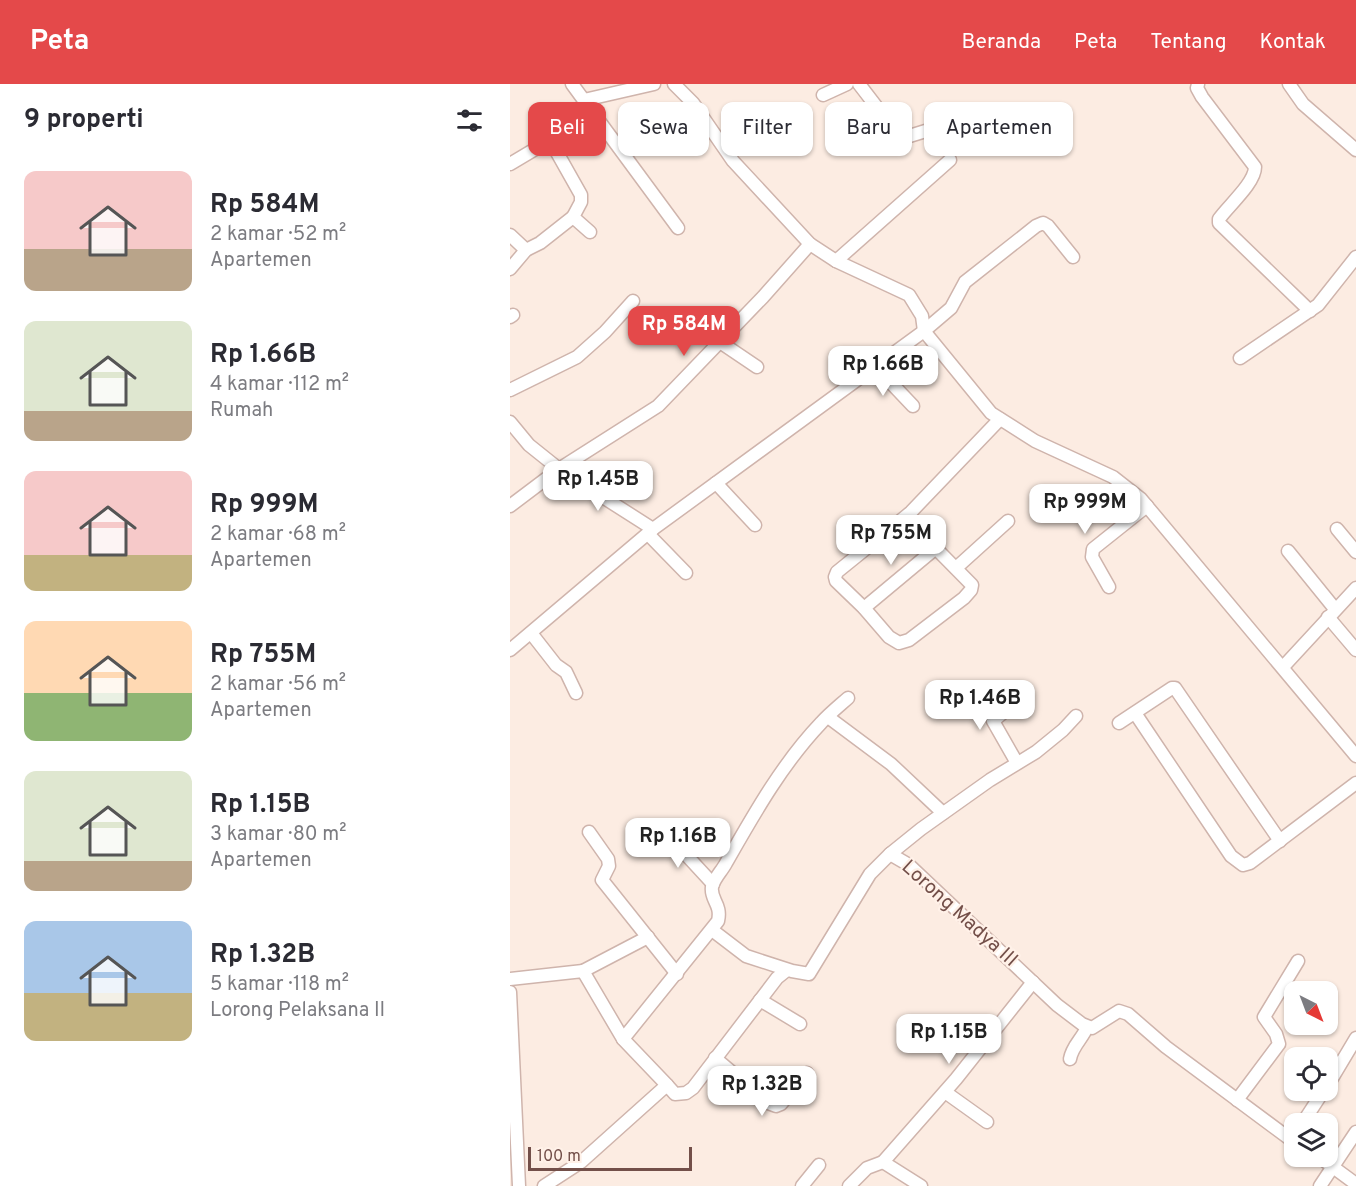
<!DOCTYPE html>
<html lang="id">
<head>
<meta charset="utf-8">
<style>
	:root { --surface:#fff; --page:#f2f2f3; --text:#2b2b33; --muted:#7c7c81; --accent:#e4494a }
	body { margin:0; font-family:Overpass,sans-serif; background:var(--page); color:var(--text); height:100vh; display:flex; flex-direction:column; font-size:22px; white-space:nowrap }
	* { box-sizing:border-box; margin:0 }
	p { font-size:20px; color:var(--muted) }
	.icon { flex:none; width:33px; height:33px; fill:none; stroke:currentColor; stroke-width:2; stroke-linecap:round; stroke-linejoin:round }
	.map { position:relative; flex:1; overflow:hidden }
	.details { display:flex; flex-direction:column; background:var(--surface); width:510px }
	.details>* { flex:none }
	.guide { position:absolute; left:18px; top:18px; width:570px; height:54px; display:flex; gap:12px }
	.needle { width:39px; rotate:138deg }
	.buttons { position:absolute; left:774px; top:897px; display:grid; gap:12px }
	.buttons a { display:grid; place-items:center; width:54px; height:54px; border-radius:12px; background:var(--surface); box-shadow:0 2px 4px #0004; font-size:30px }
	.scale { position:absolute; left:18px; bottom:15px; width:164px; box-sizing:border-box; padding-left:6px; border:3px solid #734f49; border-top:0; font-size:16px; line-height:21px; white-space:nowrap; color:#734f49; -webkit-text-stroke:4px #fff1e8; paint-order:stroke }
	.price { position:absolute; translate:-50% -51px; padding:0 14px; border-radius:12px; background:#fff; color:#222; font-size:20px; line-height:39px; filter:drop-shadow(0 2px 3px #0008) }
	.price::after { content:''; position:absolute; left:50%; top:36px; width:18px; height:14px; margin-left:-9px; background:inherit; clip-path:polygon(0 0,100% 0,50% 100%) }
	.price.active { background:var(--accent); color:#fff }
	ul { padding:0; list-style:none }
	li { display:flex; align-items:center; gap:18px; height:150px; padding:0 24px }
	li span { display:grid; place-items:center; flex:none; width:168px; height:120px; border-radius:12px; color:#555 }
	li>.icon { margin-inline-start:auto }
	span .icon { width:72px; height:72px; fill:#fffc; stroke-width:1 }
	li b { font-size:26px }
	h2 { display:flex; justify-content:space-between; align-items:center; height:72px; padding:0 24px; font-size:26px }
	.pill { padding:0 21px; border-radius:12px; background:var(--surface); box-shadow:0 2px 4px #0004; font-size:21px; line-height:54px }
	.pill.active { background:var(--accent); color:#fff }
	header { display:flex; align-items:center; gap:36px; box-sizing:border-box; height:84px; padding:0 30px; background:var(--accent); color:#fff }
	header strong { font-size:28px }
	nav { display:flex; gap:33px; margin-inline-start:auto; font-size:21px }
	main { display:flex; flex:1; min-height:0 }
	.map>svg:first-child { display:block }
</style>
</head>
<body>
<header>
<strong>Peta</strong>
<nav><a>Beranda</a><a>Peta</a><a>Tentang</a><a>Kontak</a></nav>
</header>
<main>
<section class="details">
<h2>9 properti<svg class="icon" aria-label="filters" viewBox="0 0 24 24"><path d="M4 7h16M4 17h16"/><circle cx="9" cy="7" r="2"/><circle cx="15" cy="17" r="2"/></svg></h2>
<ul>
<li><span style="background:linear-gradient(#f6c9c9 65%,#b9a48a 0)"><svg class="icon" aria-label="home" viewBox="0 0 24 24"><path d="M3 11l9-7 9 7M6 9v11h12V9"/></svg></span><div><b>Rp 584M</b><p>2 kamar · 52 m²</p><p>Apartemen</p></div></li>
<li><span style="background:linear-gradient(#dfe7d0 75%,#b9a48a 0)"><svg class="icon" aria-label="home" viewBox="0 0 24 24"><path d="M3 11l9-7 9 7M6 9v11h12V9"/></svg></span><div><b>Rp 1.66B</b><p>4 kamar · 112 m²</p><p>Rumah</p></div></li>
<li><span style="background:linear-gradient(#f6c9c9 70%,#c2b280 0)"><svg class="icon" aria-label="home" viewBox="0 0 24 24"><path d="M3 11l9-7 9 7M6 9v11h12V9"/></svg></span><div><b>Rp 999M</b><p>2 kamar · 68 m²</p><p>Apartemen</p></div></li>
<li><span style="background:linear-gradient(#ffd9b3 60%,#8fb573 0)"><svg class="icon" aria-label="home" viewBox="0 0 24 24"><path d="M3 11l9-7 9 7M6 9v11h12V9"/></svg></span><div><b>Rp 755M</b><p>2 kamar · 56 m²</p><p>Apartemen</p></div></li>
<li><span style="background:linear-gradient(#dfe7d0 75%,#b9a48a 0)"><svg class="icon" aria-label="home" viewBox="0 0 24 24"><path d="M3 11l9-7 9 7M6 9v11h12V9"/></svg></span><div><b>Rp 1.15B</b><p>3 kamar · 80 m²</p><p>Apartemen</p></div></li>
<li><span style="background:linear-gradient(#a9c7e8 60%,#c2b280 0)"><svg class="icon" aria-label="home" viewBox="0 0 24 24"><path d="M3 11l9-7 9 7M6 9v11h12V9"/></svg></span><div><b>Rp 1.32B</b><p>5 kamar · 118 m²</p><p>Lorong Pelaksana II</p></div></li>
</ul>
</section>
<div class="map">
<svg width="846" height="1102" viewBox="0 0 846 1102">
	<rect width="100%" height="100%" fill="#fcece2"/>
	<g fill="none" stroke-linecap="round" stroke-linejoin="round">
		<defs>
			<g id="street">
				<polyline points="164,0 183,19 223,77 300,160 326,177 399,211 412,232 414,247"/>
				<polyline points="349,0 389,52 393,54 422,45"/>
				<path d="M688 0 687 4 692 13 745 83C745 99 718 122 709 135V139L800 227"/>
				<polyline points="779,0 793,20 846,66"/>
				<polyline points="313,11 337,0"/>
				<polyline points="74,16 144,0"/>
				<polyline points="84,30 168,144"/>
				<polyline points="40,56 71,111 71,118 63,133 80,148"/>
				<polyline points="0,80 84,30 62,0"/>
				<polyline points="0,151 16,166"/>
				<polyline points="326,177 440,76"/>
				<polyline points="0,185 16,166 30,159 63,133"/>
				<polyline points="0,233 3,231"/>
				<polyline points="414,247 441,224 455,198 526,142 533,139 538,142 563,173"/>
				<polyline points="210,258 247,283"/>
				<polyline points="730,274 808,221 846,173"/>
				<polyline points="365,282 403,322"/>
				<polyline points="0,306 67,273 95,248 123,217"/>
				<polyline points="0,338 19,361 49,385 143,445"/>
				<polyline points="206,399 245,441"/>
				<polyline points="0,422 49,385 148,322 253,213 300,160"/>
				<polyline points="395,433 462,501 461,506 454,514 399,556 389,559 379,553 354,524 326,497 325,493 327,488 395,433 401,428 490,335"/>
				<polyline points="827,445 846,468"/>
				<polyline points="138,450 176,489"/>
				<polyline points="778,467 825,525"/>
				<polyline points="446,484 498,437"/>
				<polyline points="599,503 582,473 583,465 637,422"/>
				<polyline points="354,524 426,464"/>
				<polyline points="818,533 846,566"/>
				<polyline points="21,549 46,581 56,588 66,609"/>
				<polyline points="0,566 143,445 414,247 481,329 525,357 603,393 631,415 846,672"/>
				<polyline points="773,583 846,504"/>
				<polyline points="500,623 483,637 507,679"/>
				<polyline points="625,629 721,772 733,781 740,779 846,699"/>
				<polyline points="318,633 381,680 433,729"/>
				<polyline points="609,639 662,604 665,604 770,757"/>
				<polyline points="79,748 98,775 99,782 92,796 167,890"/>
				<polyline points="156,749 203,800"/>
				<polyline points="380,770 411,745 480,696 526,668 553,646 566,632"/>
				<polyline points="202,846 236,872 282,887 299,890 360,790 380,770 399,781 547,921 572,940 582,944 609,927 618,930 656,963 784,1058"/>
				<polyline points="73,887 138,853"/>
				<polyline points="0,895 73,887 113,955 157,1001"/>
				<polyline points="0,908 9,1102"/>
				<polyline points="250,916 290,940"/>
				<path d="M113 955 208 837C212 820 200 816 202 803 204 794 212 787 216 779 244 730 272 680 311 639 319 630 329 622 338 614"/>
				<polyline points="205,974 258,1019 266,1022 271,1020 297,989"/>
				<path d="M560 975C562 962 573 954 577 943"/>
				<polyline points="818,1001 846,954"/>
				<polyline points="435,1008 477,1038"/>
				<polyline points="727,1016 769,960 766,950 754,933 788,877"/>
				<polyline points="792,1040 814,1006"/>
				<polyline points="808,1072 846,1100"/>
				<polyline points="373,1078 446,995 523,898"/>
				<polyline points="373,1078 411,1102"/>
				<polyline points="34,1102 71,1078 157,1001 165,1010 176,1009 183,1004 267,894 277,886"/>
				<polyline points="292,1102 309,1081"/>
				<polyline points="339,1102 357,1084 373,1078"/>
				<polyline points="810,1102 846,1048"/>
			</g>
		</defs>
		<!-- street casing -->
		<use href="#street" stroke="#cfb4ac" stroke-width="15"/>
		<!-- street -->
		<use href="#street" stroke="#fff" stroke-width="12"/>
	</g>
	<g text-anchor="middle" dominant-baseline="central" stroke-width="4.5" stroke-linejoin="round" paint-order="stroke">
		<!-- street labels -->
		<g font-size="20" fill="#734f49" stroke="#fff1e8">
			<text transform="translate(449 830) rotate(42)">Lorong Madya III</text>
		</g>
	</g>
</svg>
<div class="buttons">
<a><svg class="needle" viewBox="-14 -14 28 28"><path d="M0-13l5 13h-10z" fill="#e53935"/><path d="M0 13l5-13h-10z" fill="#7c7c81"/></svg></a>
<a><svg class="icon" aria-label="locate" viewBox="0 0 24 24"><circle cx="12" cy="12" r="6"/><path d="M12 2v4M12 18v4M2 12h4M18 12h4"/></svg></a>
<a><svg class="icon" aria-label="layers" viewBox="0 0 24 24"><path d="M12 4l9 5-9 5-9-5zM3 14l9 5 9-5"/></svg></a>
</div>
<div class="scale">100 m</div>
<b class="price active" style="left:174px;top:273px">Rp 584M</b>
<b class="price" style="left:373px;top:313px">Rp 1.66B</b>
<b class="price" style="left:88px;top:428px">Rp 1.45B</b>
<b class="price" style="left:575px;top:451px">Rp 999M</b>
<b class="price" style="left:381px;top:482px">Rp 755M</b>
<b class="price" style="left:470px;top:647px">Rp 1.46B</b>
<b class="price" style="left:168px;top:785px">Rp 1.16B</b>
<b class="price" style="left:439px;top:981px">Rp 1.15B</b>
<b class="price" style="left:252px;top:1033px">Rp 1.32B</b>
<div class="guide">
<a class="pill active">Beli</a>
<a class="pill">Sewa</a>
<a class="pill">Filter</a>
<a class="pill">Baru</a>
<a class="pill">Apartemen</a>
</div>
</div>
</main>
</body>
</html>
